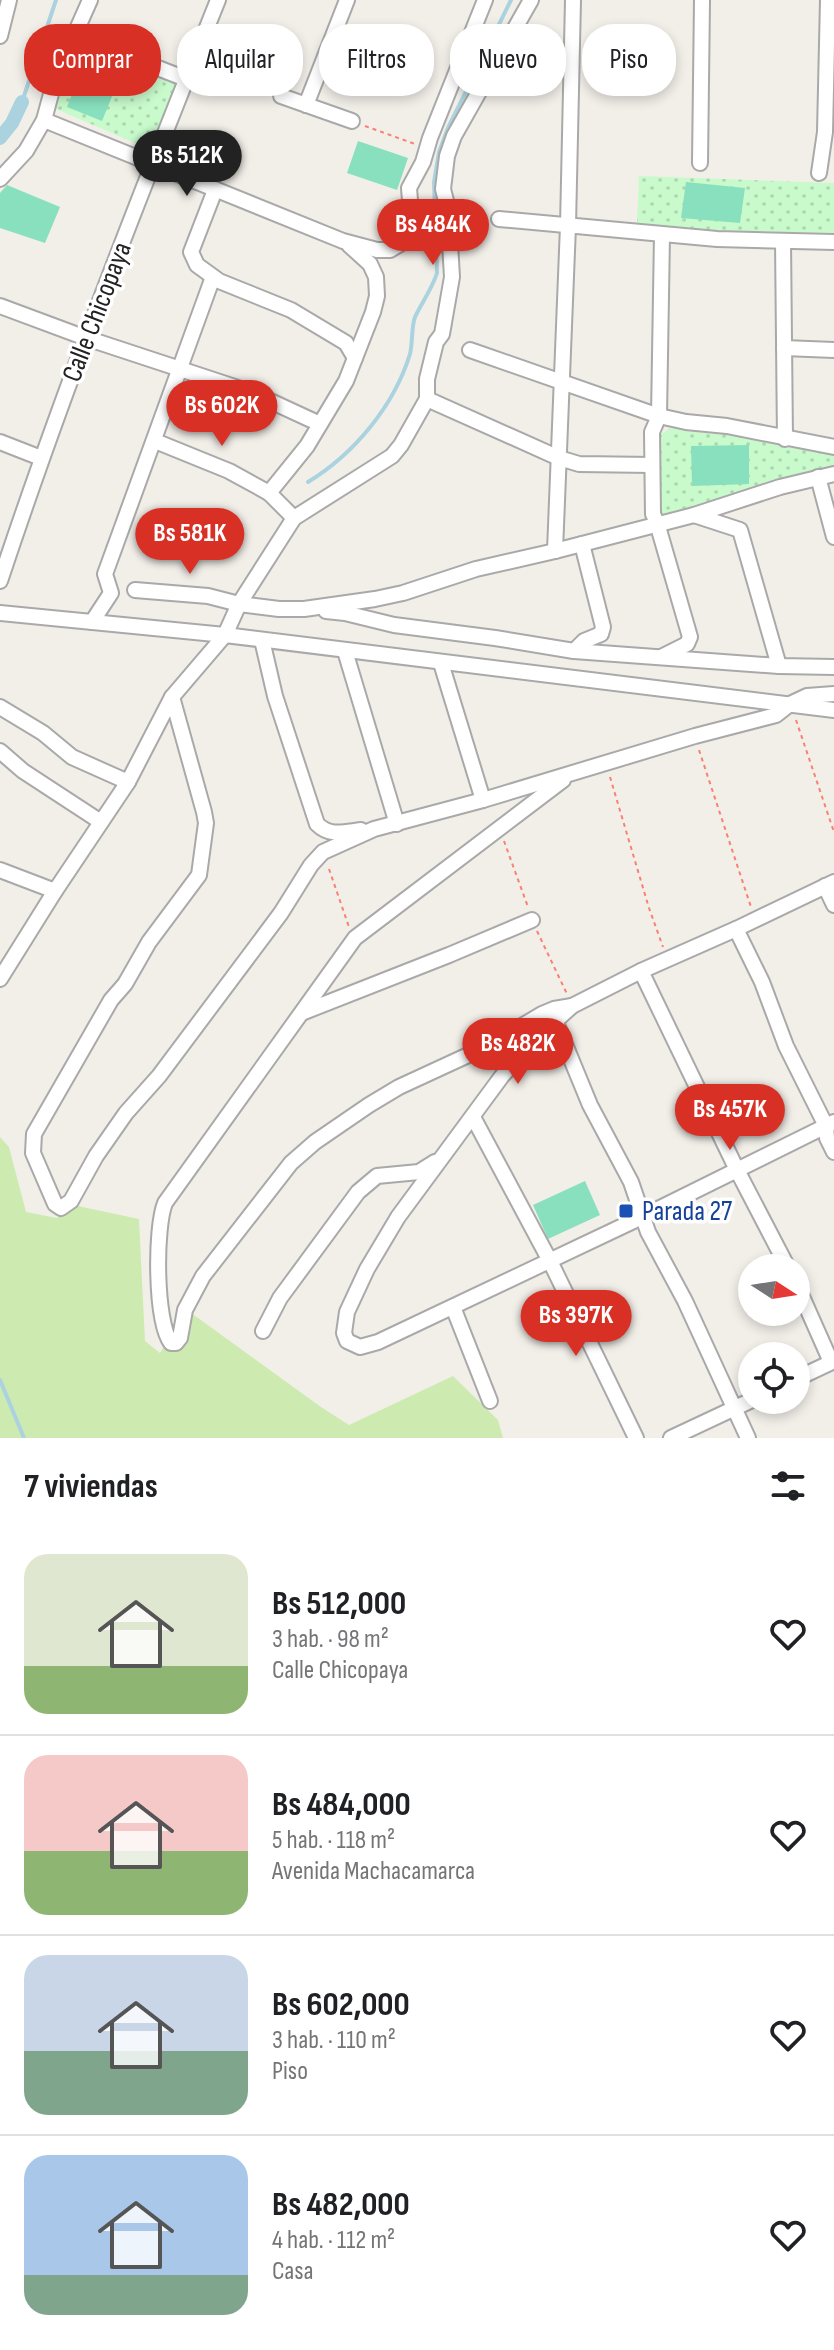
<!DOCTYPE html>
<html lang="es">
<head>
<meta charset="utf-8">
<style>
	:root { --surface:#fff; --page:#f2f2f2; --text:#202124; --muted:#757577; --line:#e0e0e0; --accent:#d93025 }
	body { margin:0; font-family:"Sofia Sans Condensed",sans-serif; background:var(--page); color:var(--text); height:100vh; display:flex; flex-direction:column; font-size:30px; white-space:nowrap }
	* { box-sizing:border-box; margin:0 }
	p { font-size:26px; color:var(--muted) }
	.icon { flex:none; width:44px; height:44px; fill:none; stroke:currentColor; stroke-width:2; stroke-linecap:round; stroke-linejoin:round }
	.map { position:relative; height:1438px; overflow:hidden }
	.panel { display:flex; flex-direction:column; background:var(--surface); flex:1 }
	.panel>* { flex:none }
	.hud { position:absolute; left:24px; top:24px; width:786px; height:72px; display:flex; gap:16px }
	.needle { width:52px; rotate:102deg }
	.tools { position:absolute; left:738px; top:1254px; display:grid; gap:16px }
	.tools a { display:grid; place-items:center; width:72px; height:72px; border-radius:50%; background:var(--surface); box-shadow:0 4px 12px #0003; font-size:40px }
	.price { position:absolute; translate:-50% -68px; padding:0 18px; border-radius:28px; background:var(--accent); color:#fff; font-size:26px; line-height:52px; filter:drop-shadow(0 2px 4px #0008) }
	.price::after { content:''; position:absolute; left:50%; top:48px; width:24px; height:18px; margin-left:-12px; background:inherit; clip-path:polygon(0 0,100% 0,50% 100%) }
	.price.selected { background:#222; color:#fff }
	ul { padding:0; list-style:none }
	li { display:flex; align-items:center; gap:24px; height:200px; padding:0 24px }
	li+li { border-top:2px solid var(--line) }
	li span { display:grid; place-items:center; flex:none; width:224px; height:160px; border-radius:24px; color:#555 }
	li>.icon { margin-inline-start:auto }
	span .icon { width:96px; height:96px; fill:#fffc; stroke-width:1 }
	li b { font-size:34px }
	h2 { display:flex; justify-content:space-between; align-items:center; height:96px; padding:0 24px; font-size:34px }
	.chip { padding:0 28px; border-radius:32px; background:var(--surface); box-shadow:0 4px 12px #0003; font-size:28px; line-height:72px }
	.chip.selected { background:var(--accent); color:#fff }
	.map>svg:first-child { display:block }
</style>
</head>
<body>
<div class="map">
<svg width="834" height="1438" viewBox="0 0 834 1438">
	<defs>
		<pattern id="park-dots" width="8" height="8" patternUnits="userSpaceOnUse" patternTransform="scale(2)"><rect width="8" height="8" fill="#c8facc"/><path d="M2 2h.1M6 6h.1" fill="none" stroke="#acd6af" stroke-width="1.8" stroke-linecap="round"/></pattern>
	</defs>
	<rect width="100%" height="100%" fill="#f2efe9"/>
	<!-- grass -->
	<polygon fill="#cdebb0" points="0,1137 9,1147 26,1212 57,1218 73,1205 139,1219 145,1341 160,1353 187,1310 321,1407 349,1425 453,1376 498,1420 503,1438 0,1438"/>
	<!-- park -->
	<g fill="url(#park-dots)">
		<polygon points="82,44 176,82 176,85 154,143 144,147 54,108 52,103 75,47"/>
		<polygon points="639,176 834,183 834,233 700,230 637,225"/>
		<polygon points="675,425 702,433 737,434 792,447 834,451 834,469 763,483 757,489 657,516 657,437"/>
	</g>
	<!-- pitch -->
	<g fill="#88e0be">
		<polygon points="88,53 124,67 102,121 67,107"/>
		<polygon points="358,141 408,158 397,190 347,173"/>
		<polygon points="686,182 745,188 740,223 681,218"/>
		<polygon points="7,185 60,207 45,243 0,228 0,193"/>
		<polygon points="749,445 749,484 692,486 691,446"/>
		<polygon points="585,1181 600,1215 548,1239 533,1205"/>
	</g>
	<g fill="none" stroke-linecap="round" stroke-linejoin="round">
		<!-- stream -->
		<g stroke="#aad3df" stroke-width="4">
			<polyline points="22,102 56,0"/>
			<path d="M308 482C354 454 394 406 410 354 413 342 411 328 415 317 422 302 432 289 437 273L434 182 439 152 448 128 511 0"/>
			<polyline points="0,1380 24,1438"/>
		</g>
		<!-- canal -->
		<polyline stroke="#aad3df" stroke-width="14" points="0,138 12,123 22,102"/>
		<defs>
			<g id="minor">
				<polyline points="0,36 9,0"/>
				<polyline points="76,36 186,79"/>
				<polyline points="281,96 352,121"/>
				<polyline points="306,105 347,0"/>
				<polyline points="44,120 343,241 377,250 390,250 400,244 407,232 411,213 409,188 423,162 430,138 485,0"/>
				<polyline points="700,163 702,0"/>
				<polyline points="819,173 825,132 828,0"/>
				<polyline points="0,179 26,151 44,120 55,79 90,0"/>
				<polyline points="215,190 191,252 197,265 219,281 291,310 346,343 355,358"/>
				<polyline points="499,219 717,239 834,242"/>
				<polyline points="662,235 659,416 652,432 653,514 657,523 690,637 687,644 663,656"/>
				<polyline points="783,241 785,439"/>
				<polyline points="0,306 86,338 253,393 320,424"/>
				<polyline points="784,348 834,350"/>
				<polyline points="470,350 659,416 686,422 727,426 834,447"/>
				<polyline points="427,399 559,458 579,464 652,465"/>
				<polyline points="155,441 229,471 269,493"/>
				<polyline points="0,442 41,458"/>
				<polyline points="818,477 834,537"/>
				<polyline points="694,515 740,530 779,666"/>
				<polyline points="294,518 269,493 307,446 346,381 373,312 377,296 376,277 370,264 349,245"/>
				<polyline points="555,551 568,226 573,0"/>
				<path d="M0 581C65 385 141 192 218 0"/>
				<polyline points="135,590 208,596 239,604 279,609 304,609 375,599 403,593 476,569 555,551 694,515 780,487 834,474"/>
				<polyline points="326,611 345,613 394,625 495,638 574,651 779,666 834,667"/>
				<polyline points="0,613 225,635 834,710"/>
				<polyline points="92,622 111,593 105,574 213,277"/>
				<path d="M262 640 275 696 317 824C330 837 344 832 361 830"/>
				<polyline points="345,651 397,824"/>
				<polyline points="574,651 584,641 601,634 603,627 582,544"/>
				<polyline points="441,663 483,800"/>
				<polyline points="172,697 204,812 206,823 199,875 149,942 125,984 111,1000 34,1134 33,1153 55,1204 61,1208 71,1201 96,1156 126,1113 159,1076 281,913 311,865 323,852 374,829 483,800 695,736 776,715 790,704 807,696 834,694"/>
				<polyline points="0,707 43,733 72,757 128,782"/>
				<polyline points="0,751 23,771 101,822"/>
				<path d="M563 780 355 938 165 1203C155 1228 155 1321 171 1343H176L180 1338 185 1310 203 1276 291 1163 315 1142 369 1105 399 1087 490 1045 542 1014 554 1009 572 1006"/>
				<polyline points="0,870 55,891"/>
				<polyline points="834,882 736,929 641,971 572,1006 529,1045 502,1076 398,1217 367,1269 347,1312 344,1333 347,1341 360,1347 378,1342 644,1216 834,1122"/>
				<polyline points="825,886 834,905"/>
				<polyline points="736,929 762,982 786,1046 826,1126 827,1138 834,1152"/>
				<polyline points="641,971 737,1170 788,1268"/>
				<polyline points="0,979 55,891 128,782 172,697 225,635 239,604 294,518 392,456 401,445 427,399 427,379 436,342 442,334 452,277 448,209 443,189 447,156 454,136 531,0"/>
				<polyline points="304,1012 449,955 532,920"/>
				<polyline points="555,1020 590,1105 631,1182 648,1232 685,1301 748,1438"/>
				<polyline points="473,1117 550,1261 636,1438"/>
				<polyline points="796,1283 831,1362"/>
				<polyline points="453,1307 490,1401"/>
				<polyline points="263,1331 280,1298 358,1192 377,1176 419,1172 435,1162"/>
				<polyline points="796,1379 834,1361"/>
				<polyline points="671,1438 752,1400"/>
			</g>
		</defs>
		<!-- minor casing -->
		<use href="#minor" stroke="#a9a9a9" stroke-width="18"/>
		<!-- path -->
		<g stroke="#fa8072" stroke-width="2" stroke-dasharray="4 4" stroke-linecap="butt">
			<polyline points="365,126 415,144"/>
			<polyline points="796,720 834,832"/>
			<polyline points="699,750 751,907"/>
			<polyline points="610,777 649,908 663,947"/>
			<polyline points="504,841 528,907"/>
			<polyline points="329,869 349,927"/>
			<polyline points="537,931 567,994"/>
		</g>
		<!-- minor -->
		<use href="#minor" stroke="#fff" stroke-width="14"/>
	</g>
	<!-- markers -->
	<rect fill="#1a4fb4" stroke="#fff" stroke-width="3" x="618" y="1203" width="16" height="16" rx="4"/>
	<g text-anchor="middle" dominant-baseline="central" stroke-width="7" stroke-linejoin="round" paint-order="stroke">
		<!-- street labels -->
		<g font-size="28" fill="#222" stroke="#fff">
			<text transform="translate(97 312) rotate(-69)">Calle Chicopaya</text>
		</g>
		<!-- transit labels -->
		<g font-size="28" fill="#164399" stroke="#fff" text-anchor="start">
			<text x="642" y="1211">Parada 27</text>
		</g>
	</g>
</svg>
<div class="tools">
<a><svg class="needle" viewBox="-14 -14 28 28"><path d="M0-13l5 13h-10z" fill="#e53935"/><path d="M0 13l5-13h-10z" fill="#757577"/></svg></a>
<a><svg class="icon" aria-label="locate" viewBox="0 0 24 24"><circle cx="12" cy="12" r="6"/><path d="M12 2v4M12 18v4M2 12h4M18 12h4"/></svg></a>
</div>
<b class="price selected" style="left:187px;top:198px">Bs 512K</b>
<b class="price" style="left:433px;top:267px">Bs 484K</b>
<b class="price" style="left:222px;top:448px">Bs 602K</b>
<b class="price" style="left:190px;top:576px">Bs 581K</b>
<b class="price" style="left:518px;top:1086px">Bs 482K</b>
<b class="price" style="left:730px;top:1152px">Bs 457K</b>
<b class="price" style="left:576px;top:1358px">Bs 397K</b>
<div class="hud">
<a class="chip selected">Comprar</a>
<a class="chip">Alquilar</a>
<a class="chip">Filtros</a>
<a class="chip">Nuevo</a>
<a class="chip">Piso</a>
</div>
</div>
<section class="panel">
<h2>7 viviendas<svg class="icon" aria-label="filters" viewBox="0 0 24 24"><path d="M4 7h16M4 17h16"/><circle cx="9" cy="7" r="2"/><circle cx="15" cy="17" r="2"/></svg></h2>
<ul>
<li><span style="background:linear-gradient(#dfe7d0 70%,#8fb573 0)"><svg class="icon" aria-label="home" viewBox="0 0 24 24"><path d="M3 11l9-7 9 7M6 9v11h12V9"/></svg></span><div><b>Bs 512,000</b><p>3 hab. · 98 m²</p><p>Calle Chicopaya</p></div><svg class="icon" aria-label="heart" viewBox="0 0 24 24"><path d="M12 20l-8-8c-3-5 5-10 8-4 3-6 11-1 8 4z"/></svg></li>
<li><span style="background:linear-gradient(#f6c9c9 60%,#8fb573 0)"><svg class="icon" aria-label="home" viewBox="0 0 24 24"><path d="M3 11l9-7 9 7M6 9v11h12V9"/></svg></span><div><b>Bs 484,000</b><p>5 hab. · 118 m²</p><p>Avenida Machacamarca</p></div><svg class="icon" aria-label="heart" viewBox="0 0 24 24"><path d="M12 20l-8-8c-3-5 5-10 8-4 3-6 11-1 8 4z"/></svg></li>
<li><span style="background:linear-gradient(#c9d6e8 60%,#7fa58c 0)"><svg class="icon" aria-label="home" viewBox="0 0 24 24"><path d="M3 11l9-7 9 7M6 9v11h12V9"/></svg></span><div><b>Bs 602,000</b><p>3 hab. · 110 m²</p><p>Piso</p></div><svg class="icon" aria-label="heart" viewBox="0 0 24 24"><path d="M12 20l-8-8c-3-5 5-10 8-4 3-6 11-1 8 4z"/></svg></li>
<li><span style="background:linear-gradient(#a9c7e8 75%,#7fa58c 0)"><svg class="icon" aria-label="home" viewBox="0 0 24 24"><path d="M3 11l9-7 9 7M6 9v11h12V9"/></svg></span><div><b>Bs 482,000</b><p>4 hab. · 112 m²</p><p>Casa</p></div><svg class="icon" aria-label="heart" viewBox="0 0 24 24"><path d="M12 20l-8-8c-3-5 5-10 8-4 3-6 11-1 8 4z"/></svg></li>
</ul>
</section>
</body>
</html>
